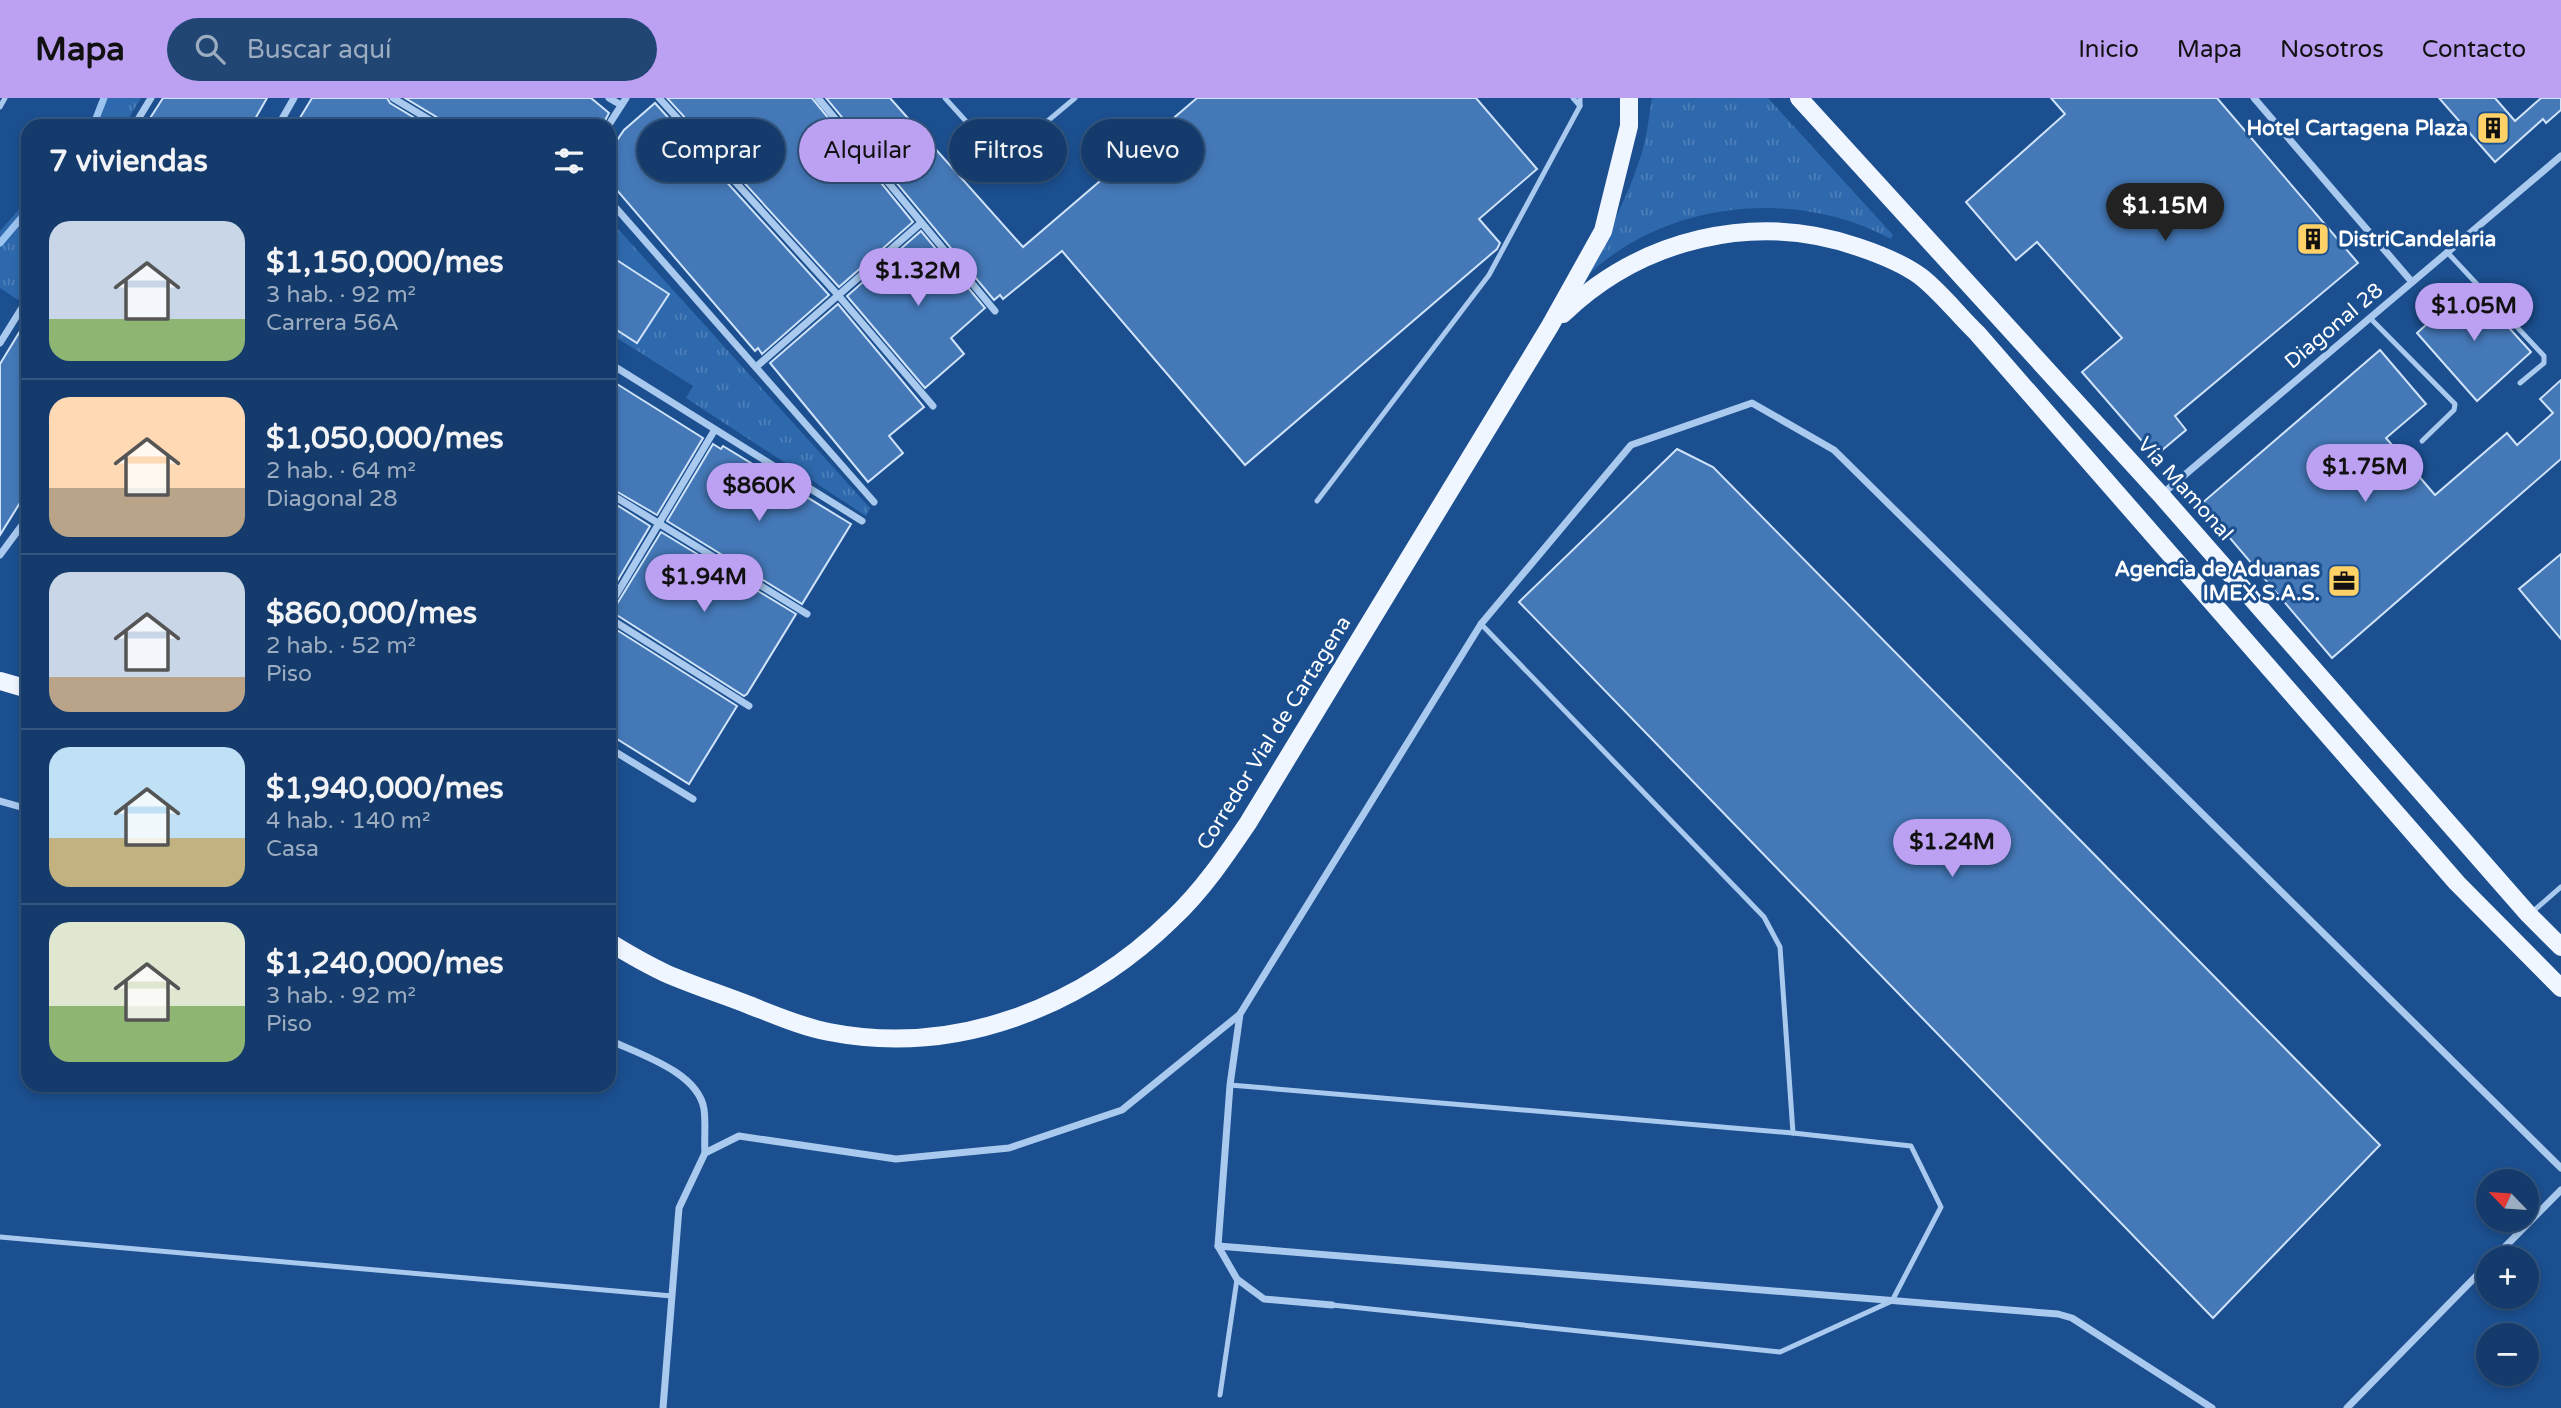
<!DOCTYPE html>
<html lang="es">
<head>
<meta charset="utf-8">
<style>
	:root { --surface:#143b6b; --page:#214673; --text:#f1f3f6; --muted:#9dadc1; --line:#33557e; --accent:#bca0f2 }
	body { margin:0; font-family:"Varela Round",sans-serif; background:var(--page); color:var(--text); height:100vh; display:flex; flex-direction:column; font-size:26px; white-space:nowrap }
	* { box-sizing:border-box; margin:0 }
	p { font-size:23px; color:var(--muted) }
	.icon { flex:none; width:38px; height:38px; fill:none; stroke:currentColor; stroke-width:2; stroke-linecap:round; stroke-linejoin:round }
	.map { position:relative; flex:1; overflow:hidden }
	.details { position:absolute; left:21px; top:21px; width:595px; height:973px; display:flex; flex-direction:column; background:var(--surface); border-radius:21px; box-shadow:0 4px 10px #0003,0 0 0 2px var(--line) }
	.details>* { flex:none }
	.guide { position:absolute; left:637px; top:21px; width:665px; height:63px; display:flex; gap:14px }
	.needle { width:46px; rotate:295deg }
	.tools { position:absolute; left:2476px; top:1071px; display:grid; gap:14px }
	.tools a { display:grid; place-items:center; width:63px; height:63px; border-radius:50%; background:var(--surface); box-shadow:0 4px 10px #0003,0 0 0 2px var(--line); font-size:35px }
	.price { position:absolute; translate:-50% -60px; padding:0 16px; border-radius:24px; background:var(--accent); color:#111; font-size:23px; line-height:46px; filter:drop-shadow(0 2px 4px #0008) }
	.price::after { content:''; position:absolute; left:50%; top:42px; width:21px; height:16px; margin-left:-10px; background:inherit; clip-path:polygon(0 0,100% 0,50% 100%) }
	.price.on { background:#222; color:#fff }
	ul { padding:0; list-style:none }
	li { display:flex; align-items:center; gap:21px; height:175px; padding:0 28px }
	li+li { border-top:2px solid var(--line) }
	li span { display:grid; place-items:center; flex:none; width:196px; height:140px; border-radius:21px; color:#555 }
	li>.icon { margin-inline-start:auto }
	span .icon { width:84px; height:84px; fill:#fffc; stroke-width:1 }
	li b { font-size:30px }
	h2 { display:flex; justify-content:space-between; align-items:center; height:84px; padding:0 28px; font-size:30px }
	.tag { padding:0 24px; border-radius:32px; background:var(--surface); box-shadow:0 4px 10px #0003,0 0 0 2px var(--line); font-size:24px; line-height:63px }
	.tag.on { background:var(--accent); color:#111 }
	header { display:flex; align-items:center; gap:42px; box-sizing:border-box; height:98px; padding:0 35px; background:var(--accent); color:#111 }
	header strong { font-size:33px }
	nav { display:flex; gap:38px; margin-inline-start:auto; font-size:24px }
	.search { width:490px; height:63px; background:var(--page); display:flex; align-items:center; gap:18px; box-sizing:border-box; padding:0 24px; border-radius:38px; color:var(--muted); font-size:26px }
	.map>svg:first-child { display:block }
</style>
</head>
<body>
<header>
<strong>Mapa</strong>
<div class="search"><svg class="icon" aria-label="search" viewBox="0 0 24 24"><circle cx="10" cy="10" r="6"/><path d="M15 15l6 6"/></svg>Buscar aquí</div>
<nav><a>Inicio</a><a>Mapa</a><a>Nosotros</a><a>Contacto</a></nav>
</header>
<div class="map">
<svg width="2561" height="1310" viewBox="0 0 2561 1310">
	<defs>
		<pattern id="grass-tufts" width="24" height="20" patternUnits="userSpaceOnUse" patternTransform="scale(1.75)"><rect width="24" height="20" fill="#2e69ad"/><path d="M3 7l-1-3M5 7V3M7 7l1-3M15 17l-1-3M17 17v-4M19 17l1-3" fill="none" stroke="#4d80b9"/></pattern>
	</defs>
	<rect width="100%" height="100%" fill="#1b4f8f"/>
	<!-- grass -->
	<g fill="url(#grass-tufts)">
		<polygon points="100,0 141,0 124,28 90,28"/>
		<path d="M1652 0H1768L1893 137 1891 141C1796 90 1669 102 1589 176L1587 174C1609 135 1629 97 1642 54 1647 37 1649 18 1652 0Z"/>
		<polygon points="28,101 28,185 18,202 0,190 0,133"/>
		<polygon points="609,121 870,410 866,418 686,300 693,288 609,235"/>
	</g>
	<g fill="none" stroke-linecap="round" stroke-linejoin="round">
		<!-- stream -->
		<g stroke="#9cc4f0" stroke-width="7">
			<polyline points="93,28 104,0"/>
			<polyline points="0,145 28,112"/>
		</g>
	</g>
	<!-- building -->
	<g fill="#4478b7" stroke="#cfe3fa" stroke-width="2">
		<polygon points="163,0 267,0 251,28 145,28"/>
		<polygon points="312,0 387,0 390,5 428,28 295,28"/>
		<polygon points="405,0 591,0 609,15 602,28 446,28 443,23"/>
		<polygon points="667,0 812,0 913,124 839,189"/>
		<polygon points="826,0 890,0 1023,149 1197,0 1476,0 1537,71 1479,121 1500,145 1497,151 1245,367 1062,153 1003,201 1000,197 994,202"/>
		<polygon points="2051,0 2217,0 2358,165 2175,318 2186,332 2155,358 2082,274 2122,240 2037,144 2016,162 1966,104 2065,16"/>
		<polygon points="2439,0 2495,0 2515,23 2541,0 2561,0 2561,12 2546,25 2543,21 2495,64"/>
		<polygon points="655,5 829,197 762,256 758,250 755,253 609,83 609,54 624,32"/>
		<polygon points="921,133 985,210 951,240 964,256 925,290 847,198"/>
		<polygon points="609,157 669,196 637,245 609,227"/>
		<polygon points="2470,187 2531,254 2477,303 2417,235"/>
		<polygon points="838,206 924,309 889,338 903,355 868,384 770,265"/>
		<polygon points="28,220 28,392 0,437 0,266"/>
		<polygon points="2380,252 2426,306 2386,340 2435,397 2507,335 2517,347 2553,315 2540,301 2561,282 2561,361 2332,560 2201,406"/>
		<polygon points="609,281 703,340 657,417 609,389"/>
		<polygon points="713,346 721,351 723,348 851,426 802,506 667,423"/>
		<polygon points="1677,351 1713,369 2380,1047 2213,1220 1519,504"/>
		<polygon points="609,402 650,428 609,497"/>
		<polygon points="661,434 796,516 747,596 744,598 612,514"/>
		<polygon points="2561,456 2561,541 2519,491"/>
		<polygon points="609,527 737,608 689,686 609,636"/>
	</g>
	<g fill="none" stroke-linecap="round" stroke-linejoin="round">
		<!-- lane -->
		<g stroke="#a9c9ee" stroke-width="5">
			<polyline points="945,0 1001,62 1075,0"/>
			<polyline points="1573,0 1580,8"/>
			<polyline points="0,9 5,0"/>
			<polyline points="2447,154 2544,258 2544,265 2520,285"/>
			<polyline points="2370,220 2455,306 2454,312 2422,343"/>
			<polyline points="1317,403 1489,177 1580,8 1580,0"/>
			<polyline points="1481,526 1764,819 1780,849 1793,1035"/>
			<polyline points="2531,815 2561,789"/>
			<polyline points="1230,987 1793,1035 1911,1048 1941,1109 1892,1203 1780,1254 1332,1207"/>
			<polyline points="0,1139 672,1198"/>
			<polyline points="1220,1297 1237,1181"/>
		</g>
		<!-- street -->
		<g stroke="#a9c9ee" stroke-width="7">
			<polyline points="393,0 440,28"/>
			<polyline points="609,0 621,7"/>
			<polyline points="659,0 838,197 933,308"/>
			<polyline points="818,0 995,213"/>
			<polyline points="2254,0 2412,184"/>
			<polyline points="134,28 151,0"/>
			<polyline points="278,28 294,0"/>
			<polyline points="608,28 626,0"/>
			<polyline points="609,102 874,404"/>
			<polyline points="0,245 28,200"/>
			<polyline points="609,265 862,423"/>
			<polyline points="756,269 921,125"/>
			<polyline points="609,395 807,516"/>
			<polyline points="2161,397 2561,58"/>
			<polyline points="0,457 28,419"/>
			<polyline points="609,509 714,333"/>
			<polyline points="609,520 749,608"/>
			<polyline points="609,650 693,701"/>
			<polyline points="0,703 28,711"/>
			<path d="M609 942C639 956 698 974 704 1011 706 1025 704 1041 705 1055"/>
			<polyline points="1218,1148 2058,1216 2072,1220 2212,1310"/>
			<polyline points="2494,1160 2561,1092"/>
			<polyline points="1332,1207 1264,1201 1237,1181 1218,1148 1230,987 1240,916 1481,526 1631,347 1752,305 1834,352 2561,1070"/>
			<polyline points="663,1310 679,1110 705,1055 739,1038 896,1061 1009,1050 1122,1012 1239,917"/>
			<polyline points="2347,1310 2488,1166"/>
		</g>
		<!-- primary -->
		<g stroke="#f0f6ff" stroke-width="18">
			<polyline points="1799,0 2161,397 2529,817 2561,849"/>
			<path d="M1563 216C1641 141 1754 113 1858 149 1879 156 1902 165 1920 178 1941 194 1958 217 1977 235L2457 785 2561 890"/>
			<polyline points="0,583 28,591"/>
			<path d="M609 844C627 855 646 866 665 875 692 887 721 896 749 907 775 917 802 929 829 934 956 959 1082 909 1172 821 1202 793 1225 759 1248 725L1550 228 1603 133 1629 28V0"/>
		</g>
	</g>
	<!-- icons -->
	<defs>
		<symbol id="building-square" viewBox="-11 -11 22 22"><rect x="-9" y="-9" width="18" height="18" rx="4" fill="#ffd166" stroke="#1b4f8f"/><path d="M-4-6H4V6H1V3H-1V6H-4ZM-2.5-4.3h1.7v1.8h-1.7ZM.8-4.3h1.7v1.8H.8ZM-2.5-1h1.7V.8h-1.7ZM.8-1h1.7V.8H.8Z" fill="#111"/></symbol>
		<symbol id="office-square" viewBox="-11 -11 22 22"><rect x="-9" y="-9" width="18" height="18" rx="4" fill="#ffd166" stroke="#1b4f8f"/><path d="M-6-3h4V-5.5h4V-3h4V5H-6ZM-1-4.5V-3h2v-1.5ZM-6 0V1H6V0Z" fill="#111"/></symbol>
	</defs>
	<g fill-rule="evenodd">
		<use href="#building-square" x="2474" y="11" width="38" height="38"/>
		<use href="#building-square" x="2294" y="122" width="38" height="38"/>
		<use href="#office-square" x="2325" y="464" width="38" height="38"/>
	</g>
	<g text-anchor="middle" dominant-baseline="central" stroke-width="6" stroke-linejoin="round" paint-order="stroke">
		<!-- poi labels -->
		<g font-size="21" font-weight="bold" fill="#fff" stroke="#1b4f8f" text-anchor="end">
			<text x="2468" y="30">Hotel Cartagena Plaza</text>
			<text x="2338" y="141" text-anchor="start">DistriCandelaria</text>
			<text x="2320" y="471">Agencia de Aduanas<tspan x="2320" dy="24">IMEX S.A.S.</tspan></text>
		</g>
		<!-- street labels -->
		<g font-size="21" fill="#fff" stroke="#1b4f8f">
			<text transform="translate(2334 228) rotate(-40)">Diagonal 28</text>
			<text transform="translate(2185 391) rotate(48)">Vía Mamonal</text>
			<text transform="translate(1274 635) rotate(-58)">Corredor Vial de Cartagena</text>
		</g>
	</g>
</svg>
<div class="tools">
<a><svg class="needle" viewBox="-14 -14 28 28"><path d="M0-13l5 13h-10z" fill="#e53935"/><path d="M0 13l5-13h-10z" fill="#9dadc1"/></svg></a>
<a>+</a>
<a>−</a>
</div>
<b class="price on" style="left:2165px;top:145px">$1.15M</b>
<b class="price" style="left:918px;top:210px">$1.32M</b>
<b class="price" style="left:2474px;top:245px">$1.05M</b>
<b class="price" style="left:2365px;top:406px">$1.75M</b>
<b class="price" style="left:759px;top:425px">$860K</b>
<b class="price" style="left:704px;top:516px">$1.94M</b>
<b class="price" style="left:1952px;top:781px">$1.24M</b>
<div class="guide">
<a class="tag">Comprar</a>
<a class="tag on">Alquilar</a>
<a class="tag">Filtros</a>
<a class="tag">Nuevo</a>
</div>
<section class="details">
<h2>7 viviendas<svg class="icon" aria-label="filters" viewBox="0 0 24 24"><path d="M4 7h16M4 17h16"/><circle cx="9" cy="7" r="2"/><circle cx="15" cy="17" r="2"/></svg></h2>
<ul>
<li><span style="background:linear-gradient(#c9d6e8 70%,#8fb573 0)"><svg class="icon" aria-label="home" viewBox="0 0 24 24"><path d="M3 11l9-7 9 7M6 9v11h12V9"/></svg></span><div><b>$1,150,000/mes</b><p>3 hab. · 92 m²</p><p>Carrera 56A</p></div></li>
<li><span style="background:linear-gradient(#ffd9b3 65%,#b9a48a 0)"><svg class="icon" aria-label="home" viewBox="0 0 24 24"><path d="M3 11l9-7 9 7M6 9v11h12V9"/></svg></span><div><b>$1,050,000/mes</b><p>2 hab. · 64 m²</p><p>Diagonal 28</p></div></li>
<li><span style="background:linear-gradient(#c9d6e8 75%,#b9a48a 0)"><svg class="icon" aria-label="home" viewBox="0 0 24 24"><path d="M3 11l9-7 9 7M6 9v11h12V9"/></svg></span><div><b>$860,000/mes</b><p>2 hab. · 52 m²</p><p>Piso</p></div></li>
<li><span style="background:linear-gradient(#bfe0f5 65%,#c2b280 0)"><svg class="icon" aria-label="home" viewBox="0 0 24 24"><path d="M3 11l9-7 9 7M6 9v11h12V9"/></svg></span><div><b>$1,940,000/mes</b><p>4 hab. · 140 m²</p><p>Casa</p></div></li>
<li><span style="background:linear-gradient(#dfe7d0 60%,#8fb573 0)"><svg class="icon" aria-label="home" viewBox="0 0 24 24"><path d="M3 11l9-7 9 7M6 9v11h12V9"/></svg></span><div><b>$1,240,000/mes</b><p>3 hab. · 92 m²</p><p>Piso</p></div></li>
</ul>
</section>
</div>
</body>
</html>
